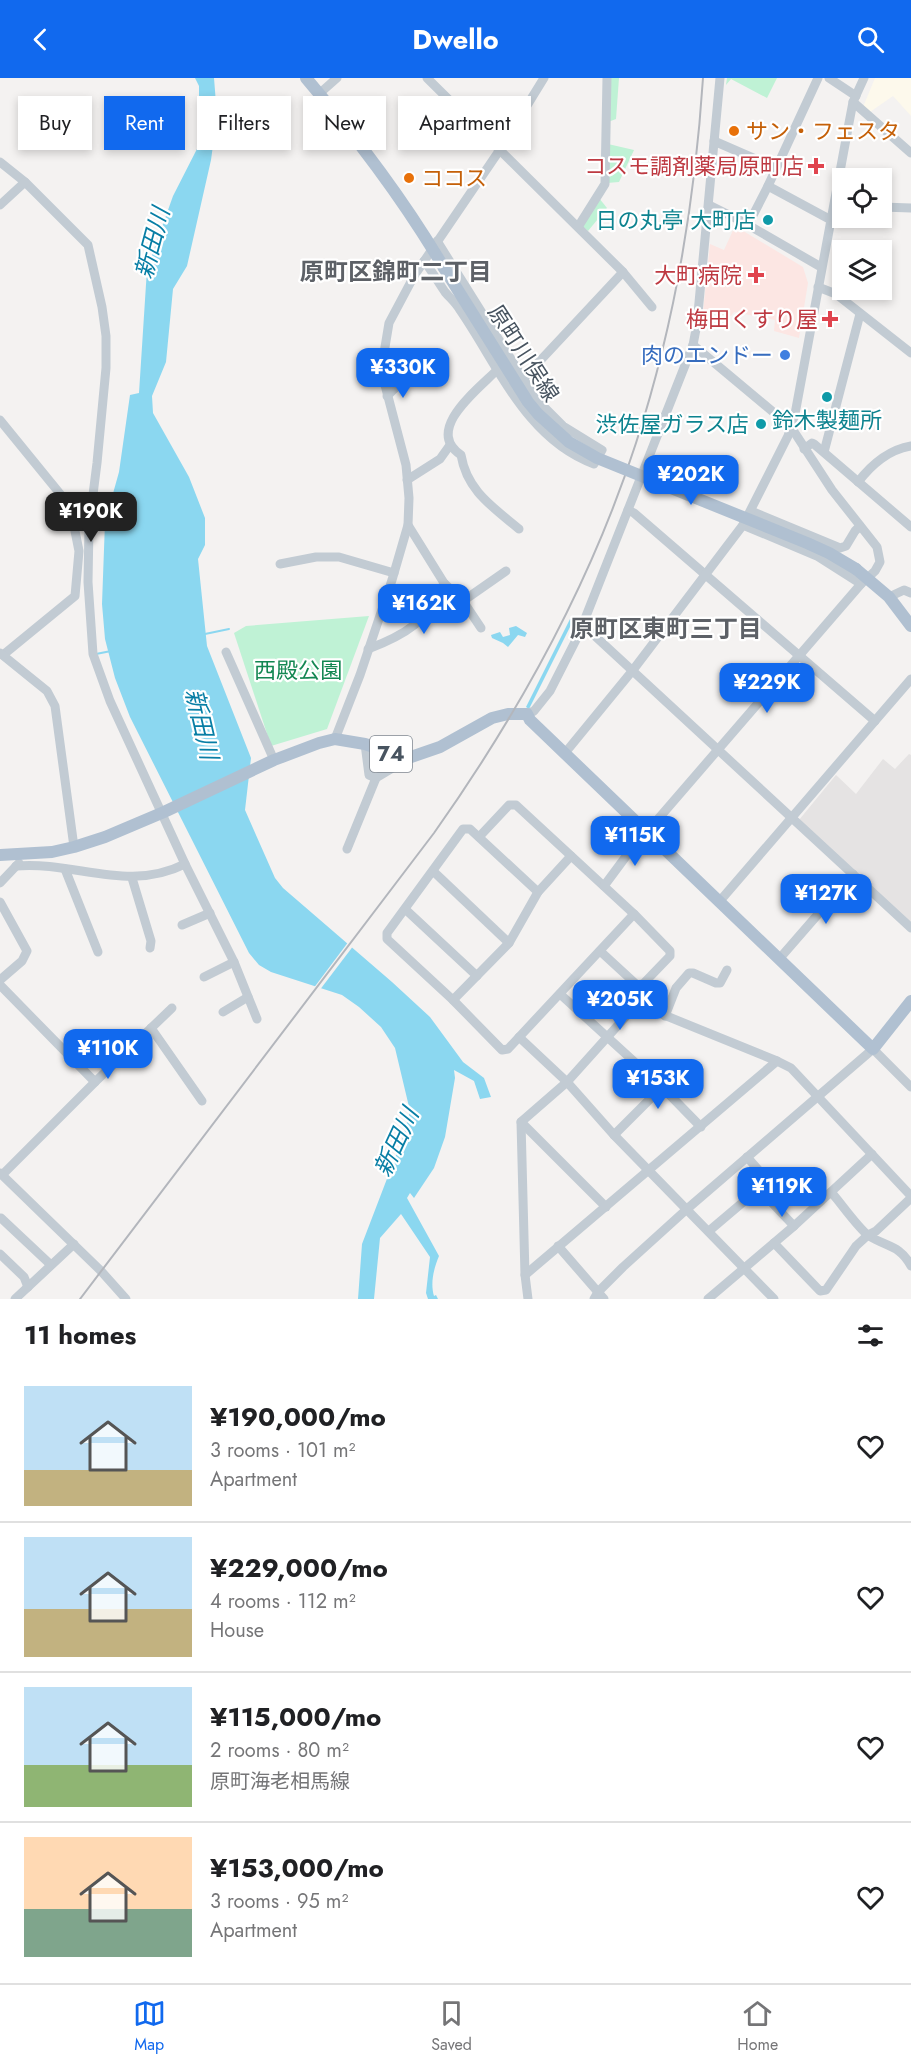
<!DOCTYPE html>
<html lang="en">
<head>
<meta charset="utf-8">
<style>
	:root { --surface:#fff; --page:#f6f6f6; --text:#202124; --muted:#757577; --line:#e0e0e0; --accent:#1169ee }
	body { margin:0; font-family:Jost,"Noto Sans JP",sans-serif; background:var(--page); color:var(--text); height:100vh; display:flex; flex-direction:column; font-size:22px; white-space:nowrap }
	* { box-sizing:border-box; margin:0 }
	p { font-size:20px; color:var(--muted) }
	.icon { flex:none; width:33px; height:33px; fill:none; stroke:currentColor; stroke-width:2; stroke-linecap:round; stroke-linejoin:round }
	.map { position:relative; height:1221px; overflow:hidden }
	.side { display:flex; flex-direction:column; background:var(--surface); flex:1 }
	.side>* { flex:none }
	.guide { position:absolute; left:18px; top:18px; width:600px; height:54px; display:flex; gap:12px }
	.fabs { position:absolute; left:832px; top:90px; display:grid; gap:12px }
	.fabs a { display:grid; place-items:center; width:60px; height:60px; border-radius:0px; background:var(--surface); box-shadow:0 3px 9px #0003; font-size:30px }
	.price { position:absolute; translate:-50% -51px; padding:0 14px; border-radius:12px; background:var(--accent); color:#fff; font-size:20px; line-height:39px; filter:drop-shadow(0 2px 3px #0008) }
	.price::after { content:''; position:absolute; left:50%; top:36px; width:18px; height:14px; margin-left:-9px; background:inherit; clip-path:polygon(0 0,100% 0,50% 100%) }
	.price.selected { background:#222; color:#fff }
	ul { padding:0; list-style:none }
	li { display:flex; align-items:center; gap:18px; height:150px; padding:0 24px }
	li+li { border-top:2px solid var(--line) }
	li span { display:grid; place-items:center; flex:none; width:168px; height:120px; border-radius:0px; color:#555 }
	li>.icon { margin-inline-start:auto }
	span .icon { width:72px; height:72px; fill:#fffc; stroke-width:1 }
	li b { font-size:26px }
	h2 { display:flex; justify-content:space-between; align-items:center; height:72px; padding:0 24px; font-size:26px }
	.pill { padding:0 21px; border-radius:0px; background:var(--surface); box-shadow:0 3px 9px #0003; font-size:21px; line-height:54px }
	.pill.selected { background:var(--accent); color:#fff }
	header { display:flex; justify-content:space-between; align-items:center; height:78px; padding:0 24px; background:var(--accent); color:#fff; font-size:27px; font-weight:700 }
	.menu { display:flex; justify-content:space-around; align-items:center; height:84px; border-top:2px solid var(--line); background:var(--surface); font-size:16px; color:var(--muted) }
	.menu a { display:grid; justify-items:center; gap:3px }
	.menu .selected { color:var(--accent) }
	.map>svg:first-child { display:block }
</style>
</head>
<body>
<header><svg class="icon" aria-label="back" viewBox="0 0 24 24"><path d="M15 5l-7 7 7 7"/></svg>Dwello<svg class="icon" aria-label="search" viewBox="0 0 24 24"><circle cx="10" cy="10" r="6"/><path d="M15 15l6 6"/></svg></header>
<div class="map">
<svg width="911" height="1221" viewBox="0 0 911 1221">
	<rect width="100%" height="100%" fill="#f4f2f1"/>
	<!-- commercial -->
	<polygon fill="#fdf9ec" points="875,0 911,0 911,38 893,18 870,34 863,29"/>
	<!-- education -->
	<polygon fill="#e5e3e3" points="909,676 911,677 911,846 799,742 836,697 856,716 883,681 895,691"/>
	<!-- medical -->
	<polygon fill="#fce6e3" points="735,148 803,189 808,205 799,260 774,253 775,242 734,234 731,238 703,234 710,166 724,172"/>
	<!-- green -->
	<g fill="#bff2d5">
		<polygon points="609,0 619,0 616,41 608,44"/>
		<polygon points="727,0 777,0 767,20 731,1 726,7"/>
		<polygon points="608,66 634,72 619,104 607,105"/>
		<polygon points="599,120 607,130 588,153 582,148"/>
		<polygon points="369,538 327,651 271,668 234,555 246,548"/>
	</g>
	<!-- water -->
	<g fill="#8bd7f0">
		<path d="M195 0H214L217 38 211 82 187 188 173 211 166 284 152 318 153 335 189 399 205 440V467L198 481 207 568 251 680 245 732 275 800 283 810 392 904 430 939 463 984 484 1000 491 1019 480 1021 474 1003 454 992 455 1000 445 1059 434 1090 414 1120 410 1115 407 1120 439 1178C434 1190 430 1205 434 1218L436 1217 438 1221H428L426 1215 430 1179 401 1136 380 1160 374 1221H358L362 1166 403 1059 410 1033 395 970 381 949 359 929 342 917 271 894 259 887 249 875 130 639 115 600 105 561 102 526 105 444 119 394 130 317 139 315 147 191 173 118 199 67V8Z"/>
		<polygon points="573,540 574,541 529,631 526,629 570,541"/>
		<polygon points="516,548 527,555 525,559 518,557 508,569 503,565 492,560 491,557 500,554 503,559 510,557 509,550"/>
	</g>
	<!-- pier -->
	<polygon fill="#f4f2f1" points="349,863 354,867 319,913 313,911"/>
	<g fill="none" stroke-linecap="round" stroke-linejoin="round">
		<!-- stream -->
		<g stroke="#8bd7f0" stroke-width="2">
			<polyline points="205,556 229,551"/>
			<polyline points="96,576 111,573"/>
		</g>
		<!-- minor -->
		<g stroke="#c2cbd3" stroke-width="9">
			<polyline points="427,0 623,194 652,229"/>
			<polyline points="829,0 856,18"/>
			<polyline points="320,15 337,0"/>
			<polyline points="853,24 911,75"/>
			<polyline points="714,63 776,90"/>
			<path d="M0 84 25 104 88 167 102 229 106 258V290L97 385 89 448 88 504 93 576 110 623 185 786C127 815 76 783 16 788"/>
			<polyline points="768,108 831,142"/>
			<polyline points="0,127 25,104"/>
			<polyline points="709,127 743,144 821,189"/>
			<polyline points="882,129 911,130"/>
			<polyline points="748,147 768,108 818,0"/>
			<polyline points="578,149 605,106 607,0"/>
			<path d="M424 183C432 193 438 204 445 214 450 220 456 225 460 232 498 287 526 361 594 386L602 372 563 348 536 321 437 163"/>
			<polyline points="818,209 836,216 911,275"/>
			<path d="M499 290C480 310 423 351 461 377 467 413 493 429 519 451"/>
			<polyline points="523,301 623,194"/>
			<polyline points="387,318 417,289"/>
			<polyline points="0,342 70,428 79,473 75,518 3,577"/>
			<polyline points="804,371 812,365 814,366 911,449"/>
			<polyline points="824,374 860,236"/>
			<polyline points="407,402 440,381 450,367"/>
			<path d="M858 404C872 386 888 372 911 368"/>
			<polyline points="628,432 634,435 875,643"/>
			<polyline points="751,433 840,470 846,468 855,453 860,448"/>
			<polyline points="408,447 444,505 463,523 481,550"/>
			<polyline points="743,447 817,478 861,506"/>
			<polyline points="280,486 316,479 339,479 394,495"/>
			<polyline points="889,519 904,512 911,515"/>
			<polyline points="463,523 506,493"/>
			<polyline points="583,547 911,850"/>
			<path d="M368 571C403 558 431 542 444 505"/>
			<polyline points="226,574 274,682"/>
			<polyline points="0,575 47,613 55,628 74,769"/>
			<polyline points="527,636 534,633 550,613 579,556 693,267 697,246 720,0"/>
			<polyline points="335,661 360,597 392,502 408,447 409,420 406,387 385,307 383,281 389,245 414,198 499,73 544,0"/>
			<polyline points="565,675 633,592 743,447 788,358 795,336 849,45 853,24 864,0"/>
			<polyline points="376,700 411,679"/>
			<polyline points="479,759 509,727 516,727 634,836 670,873 670,878 643,906 637,907 600,873"/>
			<polyline points="347,771 376,700 369,697 365,666"/>
			<polyline points="185,786 234,884 257,941"/>
			<polyline points="65,791 98,874"/>
			<polyline points="433,793 509,865"/>
			<polyline points="132,800 151,863 150,870"/>
			<polyline points="0,805 19,785"/>
			<polyline points="604,808 627,777 861,506 875,493 880,484 877,469 832,412 791,349 693,267"/>
			<polyline points="538,814 470,751 463,751 387,855 387,861 453,922 502,972 508,971 634,836"/>
			<polyline points="0,824 27,873 22,883 0,902"/>
			<polyline points="719,824 911,601"/>
			<polyline points="405,831 477,898"/>
			<polyline points="182,847 210,835"/>
			<polyline points="780,880 853,796"/>
			<polyline points="204,899 234,884"/>
			<polyline points="0,907 95,1004 2,1097"/>
			<polyline points="560,916 662,1009"/>
			<polyline points="453,922 509,865 538,814 571,778"/>
			<polyline points="223,934 248,919"/>
			<polyline points="665,938 676,910 689,895 693,895 716,905 720,905 727,892"/>
			<polyline points="151,950 202,1023"/>
			<polyline points="519,959 567,1004 614,1057 774,1221"/>
			<polyline points="95,1004 172,930"/>
			<polyline points="521,1044 606,1129"/>
			<polyline points="614,1057 662,1009 701,1049"/>
			<polyline points="0,1095 101,1193 126,1221"/>
			<polyline points="759,1111 794,1148"/>
			<path d="M831 1114C841 1125 858 1150 869 1158 887 1169 900 1167 911 1188"/>
			<polyline points="1,1140 51,1187"/>
			<polyline points="709,1153 768,1103 747,1079"/>
			<polyline points="774,1165 820,1213 826,1212 856,1168 868,1157 876,1153 911,1120"/>
			<polyline points="558,1168 604,1221"/>
			<polyline points="0,1176 24,1199 28,1209"/>
			<polyline points="525,1197 777,983"/>
			<polyline points="15,1221 74,1166"/>
			<polyline points="528,1221 525,1197 521,1044 567,1004 637,926 777,983 791,990 911,1118"/>
			<polyline points="594,1221 598,1214 623,1189 687,1131 873,971 911,1009"/>
			<polyline points="708,1221 794,1148 872,1076"/>
		</g>
		<!-- major -->
		<g stroke="#b0c0d1" stroke-width="12">
			<path d="M306 0C357 60 404 122 444 190"/>
			<polyline points="856,491 889,519 911,548"/>
			<polyline points="0,777 52,774 74,769 105,759 164,734 274,682 319,665 335,661 365,666 399,678 411,679 440,669 492,640 508,636 527,636 530,642 873,971 911,923"/>
		</g>
		<!-- rail -->
		<path stroke="#b3b6bc" stroke-width="2" d="M80 1221 434 755C519 635 591 505 636 365 674 248 695 123 703 0"/>
		<!-- major-bridge -->
		<polyline stroke="#b0c0d1" stroke-width="12" points="444,190 528,324 538,336 569,364 597,380 807,465 829,475 856,491"/>
	</g>
	<!-- markers -->
	<g fill="#e8710a" stroke="#fff" stroke-width="2">
		<circle cx="734" cy="53" r="6"/>
		<circle cx="409" cy="100" r="6"/>
	</g>
	<g fill="#e0444e" stroke="#fff" stroke-width="2">
		<path d="M813 79h6v6h6v6h-6v6h-6v-6h-6v-6h6z"/>
		<path d="M753 188h6v6h6v6h-6v6h-6v-6h-6v-6h6z"/>
		<path d="M827 232h6v6h6v6h-6v6h-6v-6h-6v-6h6z"/>
	</g>
	<g fill="#0f9aa8" stroke="#fff" stroke-width="2">
		<circle cx="768" cy="142" r="6"/>
		<circle cx="827" cy="319" r="6"/>
		<circle cx="761" cy="346" r="6"/>
	</g>
	<circle fill="#3f7fe0" stroke="#fff" stroke-width="2" cx="785" cy="277" r="6"/>
	<g text-anchor="middle" dominant-baseline="central" stroke-width="4.5" stroke-linejoin="round" paint-order="stroke">
		<!-- shield labels -->
		<rect fill="#fff" stroke="#7f8790" stroke-width="1.5" x="370" y="658" width="42" height="36" rx="4.5"/>
		<g font-size="21" font-weight="bold" fill="#485460">
			<text x="391" y="676">74</text>
		</g>
		<!-- food labels -->
		<g font-size="22" fill="#c56008" stroke="#fff" text-anchor="start">
			<text x="746" y="53">サン・フェスタ</text>
			<text x="421" y="100">ココス</text>
		</g>
		<!-- health labels -->
		<g font-size="22" fill="#be3a42" stroke="#fff" text-anchor="end">
			<text x="804" y="88">コスモ調剤薬局原町店</text>
			<text x="742" y="197">大町病院</text>
			<text x="818" y="241">梅田くすり屋</text>
		</g>
		<!-- culture labels -->
		<g font-size="22" fill="#0d838f" stroke="#fff" text-anchor="end">
			<text x="756" y="142">日の丸亭 大町店</text>
			<text x="827" y="342" text-anchor="middle">鈴木製麺所</text>
			<text x="749" y="346">渋佐屋ガラス店</text>
		</g>
		<!-- street labels -->
		<g font-size="22" fill="#485460" stroke="#fff">
			<text transform="translate(524 275) rotate(57)">原町川俣線</text>
		</g>
		<!-- shop labels -->
		<g font-size="22" fill="#366cbe" stroke="#fff" text-anchor="end">
			<text x="773" y="277">肉のエンドー</text>
		</g>
		<!-- park labels -->
		<g font-size="22" fill="#138752" stroke="#fff">
			<text x="298" y="592">西殿公園</text>
		</g>
		<!-- water labels -->
		<g font-size="24" font-style="italic" fill="#077ea5" stroke="#fff">
			<text transform="translate(152 165) rotate(-75)">新田川</text>
			<text transform="translate(202 646) rotate(77)">新田川</text>
			<text transform="translate(396 1064) rotate(-65)">新田川</text>
		</g>
		<!-- neighbourhood labels -->
		<g font-size="24" font-weight="bold" fill="#5d6167" stroke="#fff">
			<text x="396" y="193">原町区錦町二丁目</text>
			<text x="666" y="550">原町区東町三丁目</text>
		</g>
	</g>
</svg>
<div class="fabs">
<a><svg class="icon" aria-label="locate" viewBox="0 0 24 24"><circle cx="12" cy="12" r="6"/><path d="M12 2v4M12 18v4M2 12h4M18 12h4"/></svg></a>
<a><svg class="icon" aria-label="layers" viewBox="0 0 24 24"><path d="M12 4l9 5-9 5-9-5zM3 14l9 5 9-5"/></svg></a>
</div>
<b class="price" style="left:403px;top:321px">¥330K</b>
<b class="price" style="left:691px;top:428px">¥202K</b>
<b class="price selected" style="left:91px;top:465px">¥190K</b>
<b class="price" style="left:424px;top:557px">¥162K</b>
<b class="price" style="left:767px;top:636px">¥229K</b>
<b class="price" style="left:635px;top:789px">¥115K</b>
<b class="price" style="left:826px;top:847px">¥127K</b>
<b class="price" style="left:620px;top:953px">¥205K</b>
<b class="price" style="left:108px;top:1002px">¥110K</b>
<b class="price" style="left:658px;top:1032px">¥153K</b>
<b class="price" style="left:782px;top:1140px">¥119K</b>
<div class="guide">
<a class="pill">Buy</a>
<a class="pill selected">Rent</a>
<a class="pill">Filters</a>
<a class="pill">New</a>
<a class="pill">Apartment</a>
</div>
</div>
<section class="side">
<h2>11 homes<svg class="icon" aria-label="filters" viewBox="0 0 24 24"><path d="M4 7h16M4 17h16"/><circle cx="9" cy="7" r="2"/><circle cx="15" cy="17" r="2"/></svg></h2>
<ul>
<li><span style="background:linear-gradient(#bfe0f5 70%,#c2b280 0)"><svg class="icon" aria-label="home" viewBox="0 0 24 24"><path d="M3 11l9-7 9 7M6 9v11h12V9"/></svg></span><div><b>¥190,000/mo</b><p>3 rooms · 101 m²</p><p>Apartment</p></div><svg class="icon" aria-label="heart" viewBox="0 0 24 24"><path d="M12 20l-8-8c-3-5 5-10 8-4 3-6 11-1 8 4z"/></svg></li>
<li><span style="background:linear-gradient(#bfe0f5 60%,#c2b280 0)"><svg class="icon" aria-label="home" viewBox="0 0 24 24"><path d="M3 11l9-7 9 7M6 9v11h12V9"/></svg></span><div><b>¥229,000/mo</b><p>4 rooms · 112 m²</p><p>House</p></div><svg class="icon" aria-label="heart" viewBox="0 0 24 24"><path d="M12 20l-8-8c-3-5 5-10 8-4 3-6 11-1 8 4z"/></svg></li>
<li><span style="background:linear-gradient(#bfe0f5 65%,#8fb573 0)"><svg class="icon" aria-label="home" viewBox="0 0 24 24"><path d="M3 11l9-7 9 7M6 9v11h12V9"/></svg></span><div><b>¥115,000/mo</b><p>2 rooms · 80 m²</p><p>原町海老相馬線</p></div><svg class="icon" aria-label="heart" viewBox="0 0 24 24"><path d="M12 20l-8-8c-3-5 5-10 8-4 3-6 11-1 8 4z"/></svg></li>
<li><span style="background:linear-gradient(#ffd9b3 60%,#7fa58c 0)"><svg class="icon" aria-label="home" viewBox="0 0 24 24"><path d="M3 11l9-7 9 7M6 9v11h12V9"/></svg></span><div><b>¥153,000/mo</b><p>3 rooms · 95 m²</p><p>Apartment</p></div><svg class="icon" aria-label="heart" viewBox="0 0 24 24"><path d="M12 20l-8-8c-3-5 5-10 8-4 3-6 11-1 8 4z"/></svg></li>
</ul>
</section>
<nav class="menu">
<a class="selected"><svg class="icon" aria-label="map" viewBox="0 0 24 24"><path d="M3 6l6-2 6 2 6-2v14l-6 2-6-2-6 2zM9 4v14M15 6v14"/></svg>Map</a>
<a><svg class="icon" aria-label="saved" viewBox="0 0 24 24"><path d="M7 4h10v16l-5-4-5 4z"/></svg>Saved</a>
<a><svg class="icon" aria-label="home" viewBox="0 0 24 24"><path d="M3 11l9-7 9 7M6 9v11h12V9"/></svg>Home</a>
</nav>
</body>
</html>
